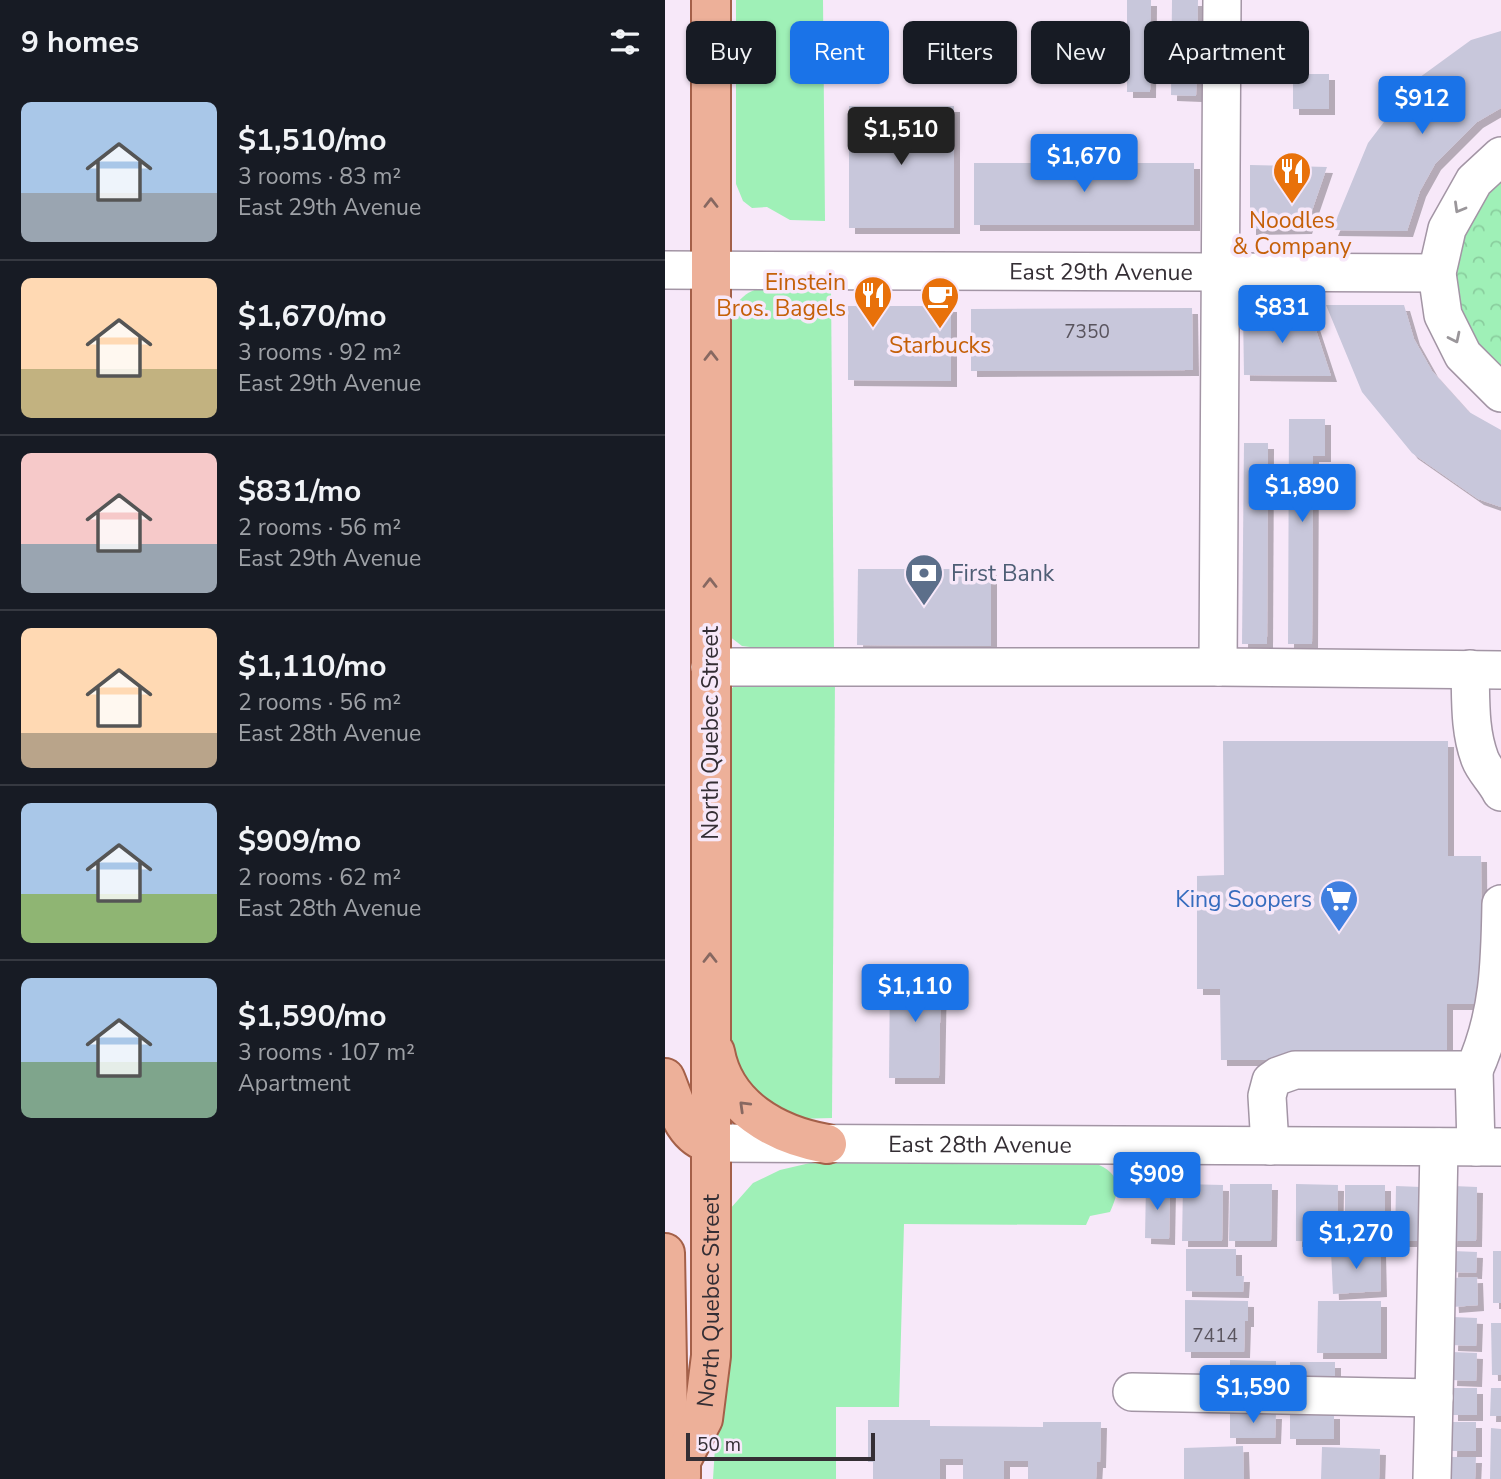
<!DOCTYPE html>
<html lang="en">
<head>
<meta charset="utf-8">
<style>
	:root { --surface:#171b24; --page:#242831; --text:#f1f3f6; --muted:#9ea1a6; --line:#363941; --accent:#1a73e8 }
	body { margin:0; font-family:"Nunito Sans",sans-serif; background:var(--page); color:var(--text); height:100vh; display:flex; flex-direction:column; font-size:26px; white-space:nowrap }
	* { box-sizing:border-box; margin:0 }
	p { font-size:23px; color:var(--muted) }
	.icon { flex:none; width:38px; height:38px; fill:none; stroke:currentColor; stroke-width:2; stroke-linecap:round; stroke-linejoin:round }
	.map { position:relative; flex:1; overflow:hidden }
	.panel { display:flex; flex-direction:column; background:var(--surface); width:665px }
	.panel>* { flex:none }
	.hud { position:absolute; left:21px; top:21px; width:665px; height:63px; display:flex; gap:14px }
	.scale { position:absolute; left:21px; bottom:18px; width:189px; box-sizing:border-box; padding-left:7px; border:4px solid #342e34; border-top:0; font-size:19px; line-height:24px; white-space:nowrap; color:#342e34; -webkit-text-stroke:5px #f7e8f9; paint-order:stroke }
	.price { position:absolute; translate:-50% -60px; padding:0 16px; border-radius:7px; background:var(--accent); color:#fff; font-size:23px; line-height:46px; filter:drop-shadow(0 2px 4px #0008) }
	.price::after { content:''; position:absolute; left:50%; top:42px; width:21px; height:16px; margin-left:-10px; background:inherit; clip-path:polygon(0 0,100% 0,50% 100%) }
	.price.active { background:#222; color:#fff }
	ul { padding:0; list-style:none }
	li { display:flex; align-items:center; gap:21px; height:175px; padding:0 21px }
	li+li { border-top:2px solid var(--line) }
	li span { display:grid; place-items:center; flex:none; width:196px; height:140px; border-radius:10px; color:#555 }
	li>.icon { margin-inline-start:auto }
	span .icon { width:84px; height:84px; fill:#fffc; stroke-width:1 }
	li b { font-size:30px }
	h2 { display:flex; justify-content:space-between; align-items:center; height:84px; padding:0 21px; font-size:30px }
	.tag { padding:0 24px; border-radius:10px; background:var(--surface); box-shadow:0 2px 5px #0004; font-size:24px; line-height:63px }
	.tag.active { background:var(--accent); color:#fff }
	main { display:flex; flex:1; min-height:0 }
	.map>svg:first-child { display:block }
</style>
</head>
<body>
<main>
<section class="panel">
<h2>9 homes<svg class="icon" aria-label="filters" viewBox="0 0 24 24"><path d="M4 7h16M4 17h16"/><circle cx="9" cy="7" r="2"/><circle cx="15" cy="17" r="2"/></svg></h2>
<ul>
<li><span style="background:linear-gradient(#a9c7e8 65%,#9aa5b1 0)"><svg class="icon" aria-label="home" viewBox="0 0 24 24"><path d="M3 11l9-7 9 7M6 9v11h12V9"/></svg></span><div><b>$1,510/mo</b><p>3 rooms · 83 m²</p><p>East 29th Avenue</p></div></li>
<li><span style="background:linear-gradient(#ffd9b3 65%,#c2b280 0)"><svg class="icon" aria-label="home" viewBox="0 0 24 24"><path d="M3 11l9-7 9 7M6 9v11h12V9"/></svg></span><div><b>$1,670/mo</b><p>3 rooms · 92 m²</p><p>East 29th Avenue</p></div></li>
<li><span style="background:linear-gradient(#f6c9c9 65%,#9aa5b1 0)"><svg class="icon" aria-label="home" viewBox="0 0 24 24"><path d="M3 11l9-7 9 7M6 9v11h12V9"/></svg></span><div><b>$831/mo</b><p>2 rooms · 56 m²</p><p>East 29th Avenue</p></div></li>
<li><span style="background:linear-gradient(#ffd9b3 75%,#b9a48a 0)"><svg class="icon" aria-label="home" viewBox="0 0 24 24"><path d="M3 11l9-7 9 7M6 9v11h12V9"/></svg></span><div><b>$1,110/mo</b><p>2 rooms · 56 m²</p><p>East 28th Avenue</p></div></li>
<li><span style="background:linear-gradient(#a9c7e8 65%,#8fb573 0)"><svg class="icon" aria-label="home" viewBox="0 0 24 24"><path d="M3 11l9-7 9 7M6 9v11h12V9"/></svg></span><div><b>$909/mo</b><p>2 rooms · 62 m²</p><p>East 28th Avenue</p></div></li>
<li><span style="background:linear-gradient(#a9c7e8 60%,#7fa58c 0)"><svg class="icon" aria-label="home" viewBox="0 0 24 24"><path d="M3 11l9-7 9 7M6 9v11h12V9"/></svg></span><div><b>$1,590/mo</b><p>3 rooms · 107 m²</p><p>Apartment</p></div></li>
</ul>
</section>
<div class="map">
<svg width="836" height="1479" viewBox="0 0 836 1479">
	<defs>
		<pattern id="park-crowns" width="20" height="18" patternUnits="userSpaceOnUse" patternTransform="scale(1.75)"><rect width="20" height="18" fill="#9ff0b7"/><path d="M2 6a3 3 0 1 1 6 0M12 15a3 3 0 1 1 6 0" fill="none" stroke="#8ace9e"/></pattern>
		<filter id="shadow"><feDropShadow dx="6" dy="6" stdDeviation="0" flood-color="#0004"/></filter>
	</defs>
	<rect width="100%" height="100%" fill="#f7e8f9"/>
	<!-- green -->
	<g fill="#9ff0b7">
		<polygon points="71,0 158,0 160,221 125,220 102,207 87,208 78,201 71,184"/>
		<path d="M103 285 166 288 169 648H93L77 646 64 636 63 320C74 297 79 293 103 285Z"/>
		<polygon points="170,677 167,1118 130,1119 106,1110 65,1067 57,700 70,685"/>
		<path d="M145 1163 434 1165C458 1176 454 1192 445 1212L425 1216 421 1225 239 1224 234 1407H171V1479H48L65 1209 88 1183 115 1170Z"/>
	</g>
	<!-- park -->
	<polygon fill="url(#park-crowns)" points="836,158 836,392 798,355 782,229"/>
	<!-- building -->
	<g fill="#c8c7db" filter="url(#shadow)">
		<polygon points="462,0 486,0 485,92 462,92"/>
		<polygon points="507,0 533,0 531,96 506,95"/>
		<polygon points="836,31 836,108 812,122 770,164 755,191 742,231 667,230 703,143 751,80 806,40"/>
		<rect x="628" y="74" width="36" height="35"/>
		<rect x="184" y="106" width="105" height="122"/>
		<rect x="309" y="163" width="220" height="62"/>
		<polygon points="585,165 662,167 641,228 585,229"/>
		<polygon points="661,305 739,305 749,339 767,371 804,412 836,430 836,507 813,499 747,453 697,392"/>
		<polygon points="183,306 286,306 286,381 183,380"/>
		<polygon points="527,308 528,370 306,371 306,309"/>
		<polygon points="578,312 645,312 666,376 579,375"/>
		<polygon points="624,419 660,419 660,456 648,456 647,644 623,644"/>
		<polygon points="579,443 603,443 602,644 577,644"/>
		<polygon points="193,569 326,569 326,646 192,645"/>
		<polygon points="558,741 783,741 783,856 816,856 817,1004 782,1004 782,1060 556,1060 555,989 532,989 532,876 559,875"/>
		<polygon points="225,971 276,971 274,1078 224,1078"/>
		<polygon points="481,1184 505,1185 504,1239 480,1238"/>
		<polygon points="518,1184 558,1185 557,1241 517,1241"/>
		<polygon points="565,1184 607,1184 606,1241 564,1241"/>
		<polygon points="631,1184 673,1185 672,1242 631,1241"/>
		<rect x="680" y="1185" width="40" height="56"/>
		<polygon points="731,1186 756,1187 755,1241 730,1241"/>
		<polygon points="788,1186 812,1187 811,1241 786,1241"/>
		<polygon points="521,1249 571,1249 571,1276 579,1276 578,1292 521,1291"/>
		<polygon points="715,1249 716,1291 668,1294 666,1251"/>
		<polygon points="788,1251 812,1252 811,1273 787,1272"/>
		<rect x="828" y="1251" width="8" height="52"/>
		<polygon points="812,1277 813,1305 788,1307 786,1278"/>
		<polygon points="520,1300 583,1301 583,1321 580,1321 579,1352 520,1352"/>
		<polygon points="653,1301 716,1301 716,1353 652,1353"/>
		<polygon points="788,1317 812,1318 811,1346 787,1345"/>
		<polygon points="826,1323 836,1323 836,1375 827,1375"/>
		<polygon points="787,1352 812,1353 811,1381 786,1380"/>
		<polygon points="565,1360 611,1361 611,1386 565,1386"/>
		<rect x="625" y="1362" width="45" height="24"/>
		<rect x="787" y="1388" width="25" height="27"/>
		<polygon points="826,1388 836,1388 836,1416 825,1416"/>
		<polygon points="565,1413 611,1413 610,1438 565,1438"/>
		<rect x="625" y="1413" width="44" height="26"/>
		<polygon points="203,1420 265,1420 265,1426 378,1427 378,1422 436,1422 435,1462 432,1462 431,1479 363,1479 363,1461 339,1461 339,1479 298,1479 298,1459 275,1459 275,1479 208,1479 208,1462 203,1462"/>
		<polygon points="787,1422 811,1422 811,1451 786,1451"/>
		<polygon points="826,1428 836,1429 836,1479 825,1479"/>
		<polygon points="578,1446 579,1479 519,1479 519,1448"/>
		<polygon points="657,1447 715,1449 714,1479 656,1479"/>
		<polygon points="787,1457 811,1457 810,1479 786,1479"/>
	</g>
	<g fill="none" stroke-linecap="round" stroke-linejoin="round">
		<defs>
			<g id="minor">
				<polyline points="836,156 809,181 782,229 772,273 778,315 798,355 836,393"/>
				<path id="s1" d="M0 270 772 273"/>
				<polyline points="45,667 553,667 836,670"/>
				<polyline points="553,667 557,0"/>
				<path d="M805 669C806 699 804 730 815 759 819 770 830 780 836 792"/>
				<polyline points="809,1070 811,1147"/>
				<path id="s2" d="M45 1143 836 1147"/>
				<path d="M605 1146 602 1096 606 1081 613 1076 630 1070H809C834 1015 835 963 836 904"/>
				<polyline points="467,1392 769,1398 774,1147"/>
				<polyline points="767,1479 769,1398"/>
			</g>
			<g id="major">
				<path d="M50 1052C60 1107 111 1135 162 1144"/>
				<path d="M0 1078C10 1101 17 1137 45 1143"/>
				<polyline points="0,1253 3,1419 16,1461 16,1477"/>
				<path id="s3" d="M16 1461 38 1419 46 1356V0"/>
			</g>
		</defs>
		<!-- minor casing -->
		<use href="#minor" stroke="#a395a5" stroke-width="40"/>
		<!-- major casing -->
		<use href="#major" stroke="#a46049" stroke-width="42"/>
		<!-- minor -->
		<use href="#minor" stroke="#fff" stroke-width="37"/>
		<!-- major -->
		<use href="#major" stroke="#edb099" stroke-width="38"/>
	</g>
	<!-- one-way arrows -->
	<defs><path id="oneway-chevron" d="M-2-3.5L2.5 0L-2 3.5" fill="none" stroke-width="1.6" stroke-linecap="round" stroke-linejoin="round" transform="scale(1.75)"/></defs>
	<g stroke="#876861">
		<use href="#oneway-chevron" transform="translate(46 203) rotate(-90)"/>
		<use href="#oneway-chevron" transform="translate(46 356) rotate(-90)"/>
		<use href="#oneway-chevron" transform="translate(45 583) rotate(-90)"/>
		<use href="#oneway-chevron" transform="translate(45 958) rotate(-90)"/>
		<use href="#oneway-chevron" transform="translate(79 1106) rotate(-136)"/>
	</g>
	<g stroke="#9a969a">
		<use href="#oneway-chevron" transform="translate(794 208) rotate(120)"/>
		<use href="#oneway-chevron" transform="translate(790 338) rotate(64)"/>
	</g>
	<!-- icons -->
	<defs>
		<symbol id="restaurant-pin" viewBox="-11 -11 22 30"><path d="M0 17L-7.5 6A9.5 9.5 0 1 1 7.5 6Z" fill="#e8710a" stroke="#f7e8f9"/><path d="M-5-6h1v4h1v-4h1v4h1v-4h1v5L-1.5 .5V6h-2V.5L-5-1ZM5-6V6H3V1.5H1.5Q1.5-4 5-6Z" fill="#fff"/></symbol>
		<symbol id="cafe-pin" viewBox="-11 -11 22 30"><path d="M0 17L-7.5 6A9.5 9.5 0 1 1 7.5 6Z" fill="#e8710a" stroke="#f7e8f9"/><path d="M-5.5-4.5H6V0H3Q3 3.5 0 3.5H-2.5Q-5.5 3.5-5.5 0ZM3-3.2v2h1.7v-2ZM-6 4.5H4V6H-6Z" fill="#fff"/></symbol>
		<symbol id="bank-pin" viewBox="-11 -11 22 30"><path d="M0 17L-7.5 6A9.5 9.5 0 1 1 7.5 6Z" fill="#5c6f8a" stroke="#f7e8f9"/><path d="M-6-4H6V4H-6ZM0-2.3a2.3 2.3 0 1 0 0 4.6a2.3 2.3 0 1 0 0-4.6Z" fill="#fff"/></symbol>
		<symbol id="supermarket-pin" viewBox="-11 -11 22 30"><path d="M0 17L-7.5 6A9.5 9.5 0 1 1 7.5 6Z" fill="#3f7fe0" stroke="#f7e8f9"/><path d="M-6-5.5h2.5l.6 2H6L4.5 2H-2.5L-4.4-4H-6ZM-1.5 3.2a1.3 1.3 0 1 0 .1 0ZM3 3.2a1.3 1.3 0 1 0 .1 0Z" fill="#fff"/></symbol>
	</defs>
	<g fill-rule="evenodd">
		<use href="#restaurant-pin" x="605" y="149" width="44" height="60"/>
		<use href="#restaurant-pin" x="186" y="273" width="44" height="60"/>
		<use href="#cafe-pin" x="253" y="274" width="44" height="60"/>
		<use href="#bank-pin" x="237" y="551" width="44" height="60"/>
		<use href="#supermarket-pin" x="652" y="877" width="44" height="60"/>
	</g>
	<g text-anchor="middle" dominant-baseline="central" stroke-width="7" stroke-linejoin="round" paint-order="stroke">
		<!-- number labels -->
		<g font-size="19" fill="#59545e">
			<text x="422" y="332">7350</text>
			<text x="550" y="1336">7414</text>
		</g>
		<!-- food labels -->
		<g font-size="23" fill="#c56008" stroke="#f7e8f9">
			<text x="627" y="220">Noodles<tspan x="627" dy="26">&amp; Company</tspan></text>
			<text x="181" y="282" text-anchor="end">Einstein<tspan x="181" dy="26">Bros. Bagels</tspan></text>
			<text x="275" y="345">Starbucks</text>
		</g>
		<!-- street labels -->
		<g font-size="23" fill="#342e34" stroke="#f7e8f9">
			<text stroke="none"><textPath href="#s1" startOffset="436">East 29th Avenue</textPath></text>
			<text transform="translate(45 733) rotate(-90)">North Quebec Street</text>
			<text stroke="none"><textPath href="#s2" startOffset="270">East 28th Avenue</textPath></text>
			<text stroke="none"><textPath href="#s3" startOffset="166">North Quebec Street</textPath></text>
		</g>
		<!-- service labels -->
		<g font-size="23" fill="#4e5e75" stroke="#f7e8f9" text-anchor="start">
			<text x="286" y="573">First Bank</text>
		</g>
		<!-- shop labels -->
		<g font-size="23" fill="#366cbe" stroke="#f7e8f9" text-anchor="end">
			<text x="647" y="899">King Soopers</text>
		</g>
	</g>
</svg>
<div class="scale">50 m</div>
<b class="price" style="left:757px;top:136px">$912</b>
<b class="price active" style="left:236px;top:167px">$1,510</b>
<b class="price" style="left:419px;top:194px">$1,670</b>
<b class="price" style="left:617px;top:345px">$831</b>
<b class="price" style="left:637px;top:524px">$1,890</b>
<b class="price" style="left:250px;top:1024px">$1,110</b>
<b class="price" style="left:492px;top:1212px">$909</b>
<b class="price" style="left:691px;top:1271px">$1,270</b>
<b class="price" style="left:588px;top:1425px">$1,590</b>
<div class="hud">
<a class="tag">Buy</a>
<a class="tag active">Rent</a>
<a class="tag">Filters</a>
<a class="tag">New</a>
<a class="tag">Apartment</a>
</div>
</div>
</main>
</body>
</html>
